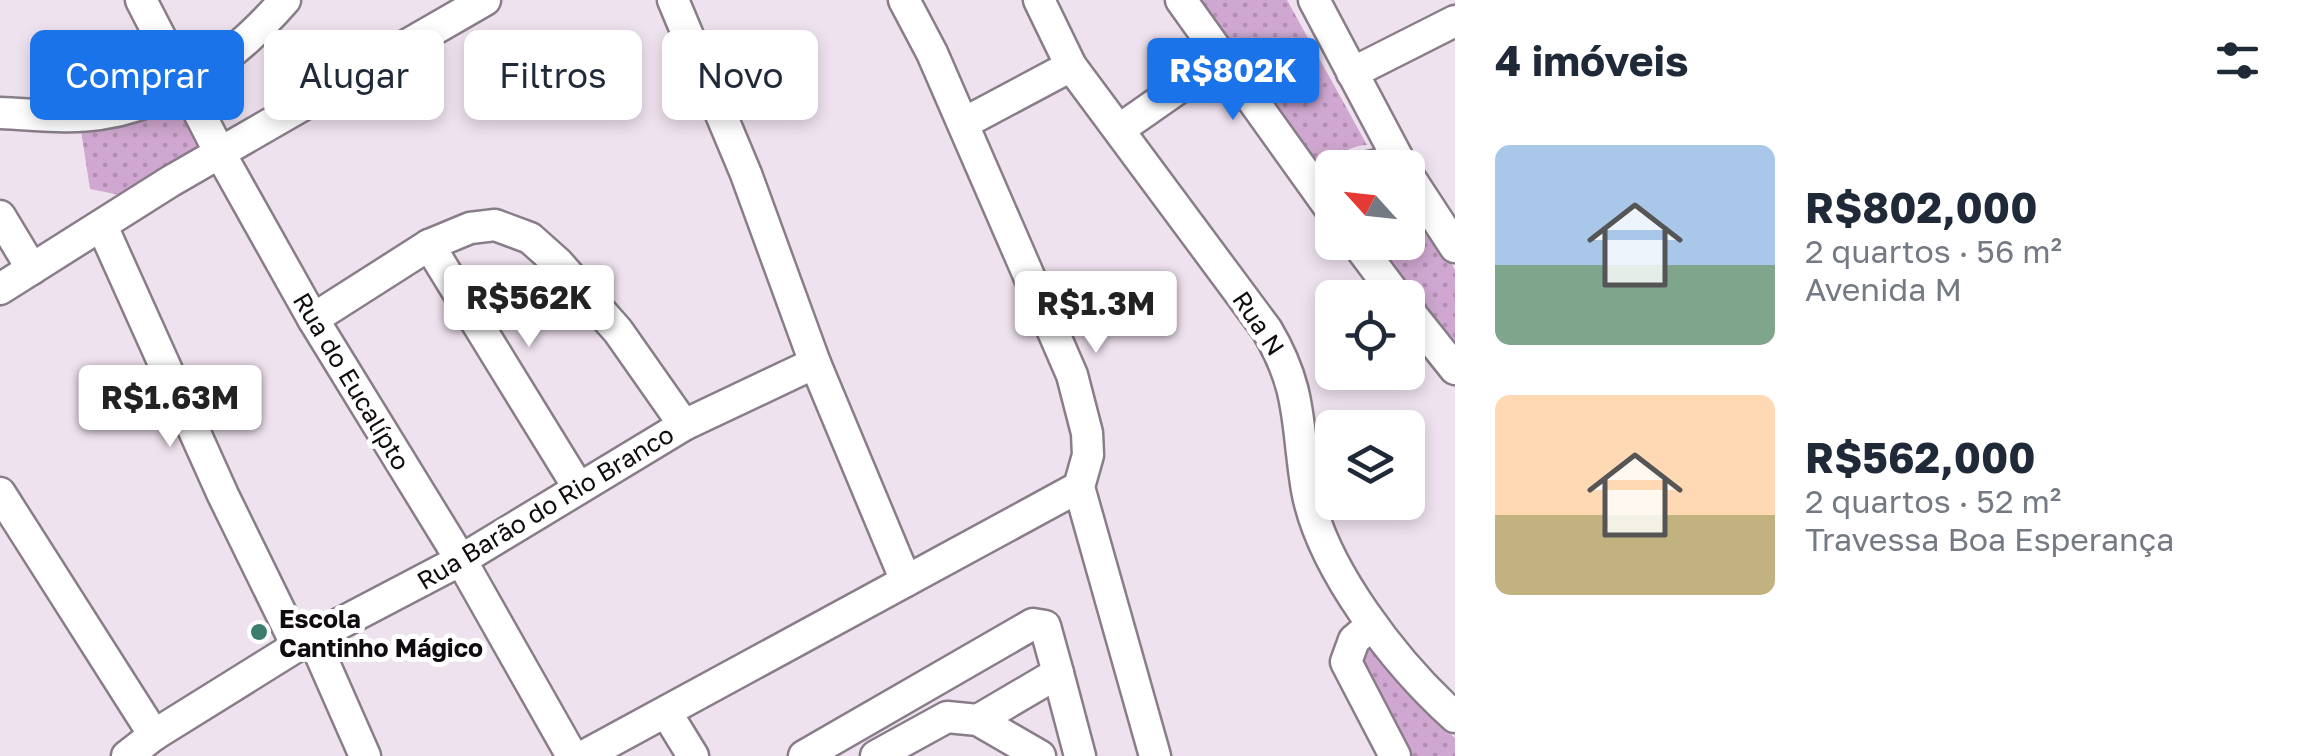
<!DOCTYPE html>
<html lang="pt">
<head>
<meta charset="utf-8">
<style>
	:root { --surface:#fff; --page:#f6f6f7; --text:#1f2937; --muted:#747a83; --accent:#1a73e8 }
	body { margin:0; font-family:"Golos Text",sans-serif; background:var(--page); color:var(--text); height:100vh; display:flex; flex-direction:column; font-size:38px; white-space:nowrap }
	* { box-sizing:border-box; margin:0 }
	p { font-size:32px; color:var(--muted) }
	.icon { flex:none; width:55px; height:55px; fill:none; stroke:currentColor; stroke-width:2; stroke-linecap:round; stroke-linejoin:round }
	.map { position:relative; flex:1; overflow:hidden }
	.side { display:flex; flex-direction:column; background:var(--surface); width:850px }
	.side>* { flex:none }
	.banner { position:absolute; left:30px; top:30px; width:950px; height:90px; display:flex; gap:20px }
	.needle { width:65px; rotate:297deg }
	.tools { position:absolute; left:1315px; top:150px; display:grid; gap:20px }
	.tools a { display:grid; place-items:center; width:110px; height:110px; border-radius:15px; background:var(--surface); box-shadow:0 5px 15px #0003; font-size:50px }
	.price { position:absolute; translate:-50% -85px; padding:0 22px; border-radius:10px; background:#fff; color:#222; font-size:32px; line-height:65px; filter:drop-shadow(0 2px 5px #0008) }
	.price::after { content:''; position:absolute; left:50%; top:60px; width:30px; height:22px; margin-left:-15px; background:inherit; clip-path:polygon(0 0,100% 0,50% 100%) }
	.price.on { background:var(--accent); color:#fff }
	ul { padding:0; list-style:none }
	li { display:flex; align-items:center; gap:30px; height:250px; padding:0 40px }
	li span { display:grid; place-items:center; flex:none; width:280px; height:200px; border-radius:15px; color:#555 }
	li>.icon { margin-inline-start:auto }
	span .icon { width:120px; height:120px; fill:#fffc; stroke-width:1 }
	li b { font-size:42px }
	h2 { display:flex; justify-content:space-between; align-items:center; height:120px; padding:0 40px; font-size:42px }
	.tag { padding:0 35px; border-radius:15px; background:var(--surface); box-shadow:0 5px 15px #0003; font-size:35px; line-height:90px }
	.tag.on { background:var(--accent); color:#fff }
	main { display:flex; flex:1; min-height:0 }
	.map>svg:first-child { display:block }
</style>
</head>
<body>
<main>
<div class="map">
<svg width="1455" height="756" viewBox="0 0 1455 756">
	<defs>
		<pattern id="park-dots" width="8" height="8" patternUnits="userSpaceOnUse" patternTransform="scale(2.5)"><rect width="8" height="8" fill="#cfa7d0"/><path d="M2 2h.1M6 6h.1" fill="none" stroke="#b18eb1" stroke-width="1.8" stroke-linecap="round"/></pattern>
	</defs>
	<rect width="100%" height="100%" fill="#efe2ef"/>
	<!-- park -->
	<g fill="url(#park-dots)">
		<path d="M1193 0H1287L1367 145C1343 146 1329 163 1317 182Z"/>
		<polygon points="183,110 205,155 130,197 90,189 80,124"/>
		<polygon points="1408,182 1455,270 1455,348 1375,243 1408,242"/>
		<polygon points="1364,643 1424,711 1455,738 1455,756 1406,756 1356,656"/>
	</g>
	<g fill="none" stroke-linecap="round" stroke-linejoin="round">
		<defs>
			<g id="minor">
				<polyline points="141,0 221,155 313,319 461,560 572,756"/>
				<polyline points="673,0 746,174 815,363 906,581"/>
				<polyline points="904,0 932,53 1072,375 1087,433 1088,455 1079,487 1155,756"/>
				<path d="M1039 0 1071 66 1267 330C1303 391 1296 424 1307 490 1321 568 1396 664 1455 717"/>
				<polyline points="1181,0 1332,211"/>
				<polyline points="1314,0 1403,168"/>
				<polyline points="1352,73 1455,21"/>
				<path d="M0 113C32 114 68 119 100 114 175 103 237 55 285 0"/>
				<polyline points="964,123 1071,66"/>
				<polyline points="1120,129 1223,57"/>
				<polyline points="1364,168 1386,163 1400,168"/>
				<polyline points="1408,175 1455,247"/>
				<polyline points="0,216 32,269"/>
				<polyline points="102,226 223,495 297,646"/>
				<polyline points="1356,242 1398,298"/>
				<polyline points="429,245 578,487"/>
				<polyline points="0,289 171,181 485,0"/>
				<polyline points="1408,310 1455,369"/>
				<polyline points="313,319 429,245 470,228 495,225 530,238 558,263 618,331 684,425"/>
				<polyline points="0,493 154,735"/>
				<polyline points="1372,625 1354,640 1346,662 1395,756"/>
				<polyline points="313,638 365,756"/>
				<polyline points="1058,673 1080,756"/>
				<polyline points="666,712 693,756"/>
				<polyline points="978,720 1040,756"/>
				<polyline points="127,756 154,735 297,646 461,560 684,425 815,363"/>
				<polyline points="584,756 1079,487"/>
				<polyline points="804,756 1033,624 1045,626 1058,673 978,720 947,717 876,756"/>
			</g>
		</defs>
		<!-- minor casing -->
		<use href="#minor" stroke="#887d88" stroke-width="35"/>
		<!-- minor -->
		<use href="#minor" stroke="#fff" stroke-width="30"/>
	</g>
	<!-- markers -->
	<circle fill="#3c7d6d" stroke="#fff" stroke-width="4" cx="259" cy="632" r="10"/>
	<g text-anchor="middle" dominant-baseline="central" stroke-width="10" stroke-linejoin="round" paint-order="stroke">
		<!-- street labels -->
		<g font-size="25" fill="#0f0b0f" stroke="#fff">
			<text transform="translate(1259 323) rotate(56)">Rua N</text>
			<text transform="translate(352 381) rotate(59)">Rua do Eucalípto</text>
			<text transform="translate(545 507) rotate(-31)">Rua Barão do Rio Branco</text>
		</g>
		<!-- poi labels -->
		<g font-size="25" font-weight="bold" fill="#0f0b0f" stroke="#fff" text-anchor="start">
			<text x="279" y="618">Escola<tspan x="279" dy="29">Cantinho Mágico</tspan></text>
		</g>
	</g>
</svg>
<div class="tools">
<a><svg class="needle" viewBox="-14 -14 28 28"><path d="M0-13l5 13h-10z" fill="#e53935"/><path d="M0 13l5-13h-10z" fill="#747a83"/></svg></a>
<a><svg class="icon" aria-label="locate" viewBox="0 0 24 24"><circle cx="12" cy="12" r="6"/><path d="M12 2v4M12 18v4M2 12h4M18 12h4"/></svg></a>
<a><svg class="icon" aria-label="layers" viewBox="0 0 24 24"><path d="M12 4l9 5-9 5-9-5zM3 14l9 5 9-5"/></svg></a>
</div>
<b class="price on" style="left:1233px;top:123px">R$802K</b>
<b class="price" style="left:529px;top:350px">R$562K</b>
<b class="price" style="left:1096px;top:356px">R$1.3M</b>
<b class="price" style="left:170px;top:450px">R$1.63M</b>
<div class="banner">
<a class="tag on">Comprar</a>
<a class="tag">Alugar</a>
<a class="tag">Filtros</a>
<a class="tag">Novo</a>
</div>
</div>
<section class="side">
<h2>4 imóveis<svg class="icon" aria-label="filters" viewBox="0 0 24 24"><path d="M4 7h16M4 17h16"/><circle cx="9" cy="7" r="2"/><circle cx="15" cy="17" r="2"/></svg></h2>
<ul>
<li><span style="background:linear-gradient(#a9c7e8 60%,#7fa58c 0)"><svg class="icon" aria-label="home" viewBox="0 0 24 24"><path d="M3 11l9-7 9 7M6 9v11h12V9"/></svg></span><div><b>R$802,000</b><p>2 quartos · 56 m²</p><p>Avenida M</p></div></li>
<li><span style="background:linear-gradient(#ffd9b3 60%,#c2b280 0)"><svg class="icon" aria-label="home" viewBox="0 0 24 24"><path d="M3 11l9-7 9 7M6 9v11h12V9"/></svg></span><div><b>R$562,000</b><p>2 quartos · 52 m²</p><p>Travessa Boa Esperança</p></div></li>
</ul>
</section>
</main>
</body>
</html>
